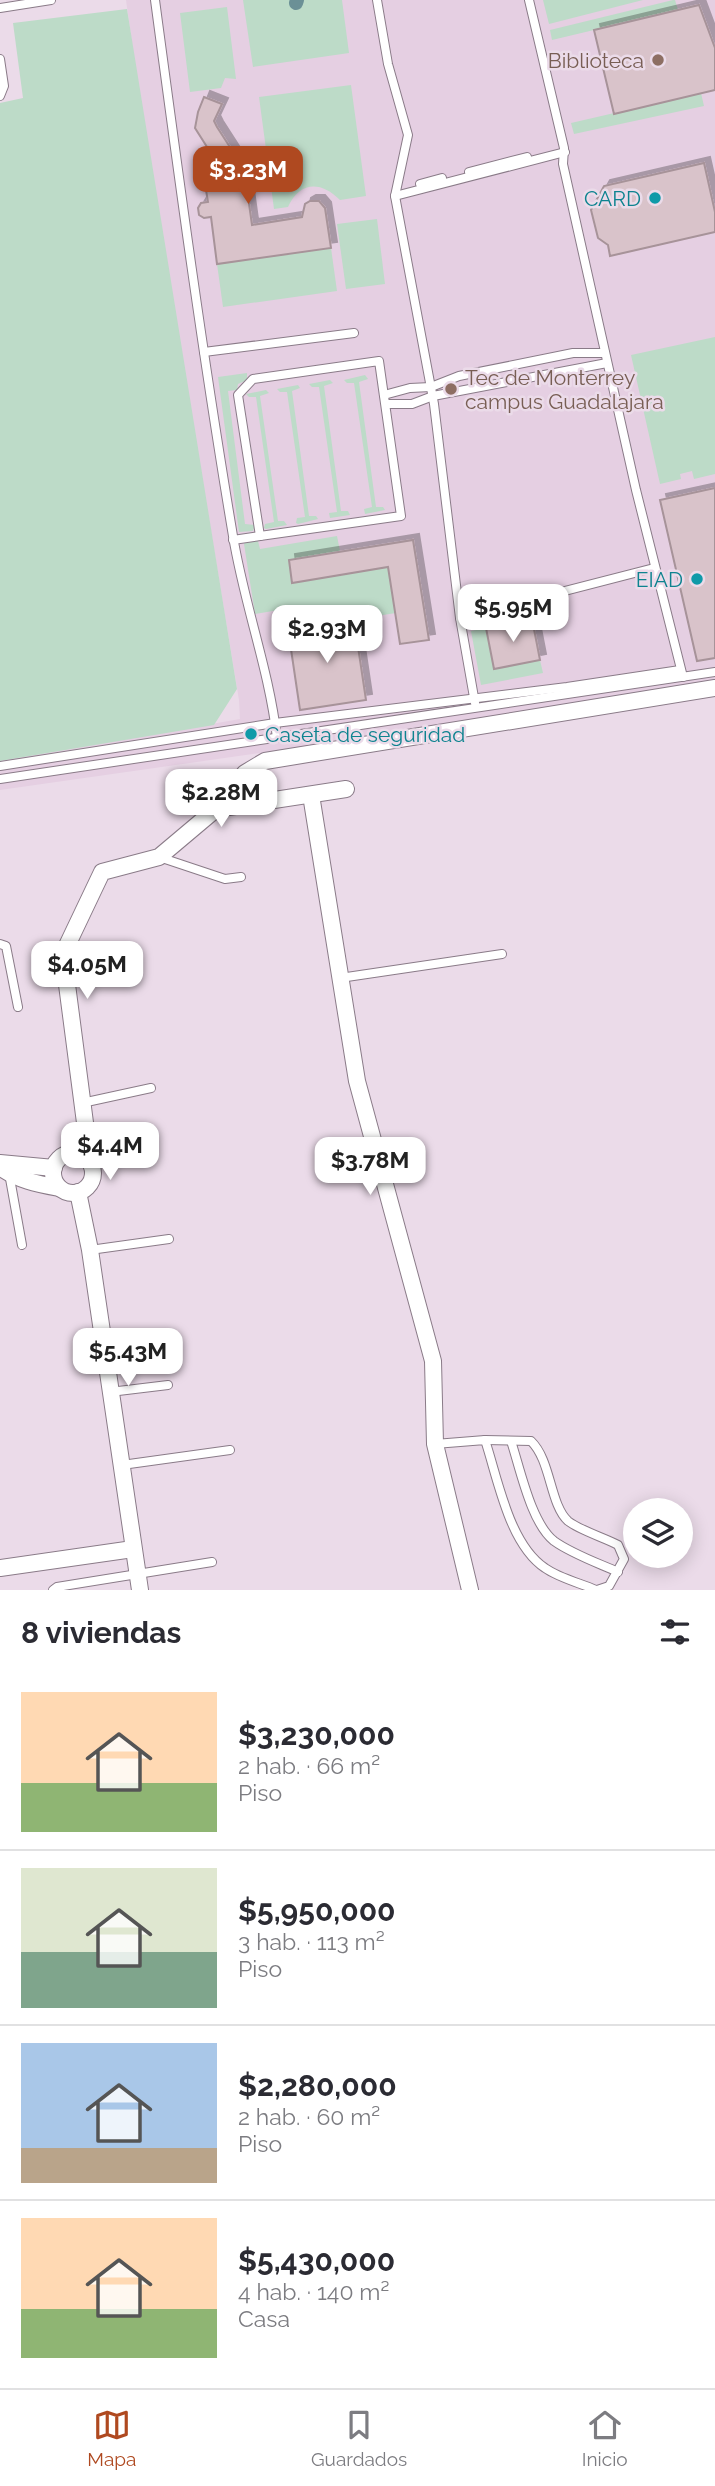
<!DOCTYPE html>
<html lang="es">
<head>
<meta charset="utf-8">
<style>
	:root { --surface:#fff; --page:#f2f2f3; --text:#2b2b33; --muted:#7c7c81; --line:#e1e1e2; --accent:#af4920 }
	body { margin:0; font-family:Raleway,sans-serif; background:var(--page); color:var(--text); height:100vh; display:flex; flex-direction:column; font-size:26px; white-space:nowrap }
	* { box-sizing:border-box; margin:0 }
	p { font-size:23px; color:var(--muted) }
	.icon { flex:none; width:38px; height:38px; fill:none; stroke:currentColor; stroke-width:2; stroke-linecap:round; stroke-linejoin:round }
	.map { position:relative; height:1590px; overflow:hidden }
	.details { display:flex; flex-direction:column; background:var(--surface); flex:1 }
	.details>* { flex:none }
	.fabs { position:absolute; left:623px; top:1498px; display:grid; gap:14px }
	.fabs a { display:grid; place-items:center; width:70px; height:70px; border-radius:50%; background:var(--surface); box-shadow:0 4px 18px #0003; font-size:35px }
	.price { position:absolute; translate:-50% -60px; padding:0 16px; border-radius:14px; background:#fff; color:#222; font-size:23px; line-height:46px; filter:drop-shadow(0 2px 4px #0008) }
	.price::after { content:''; position:absolute; left:50%; top:42px; width:21px; height:16px; margin-left:-10px; background:inherit; clip-path:polygon(0 0,100% 0,50% 100%) }
	.price.on { background:var(--accent); color:#fff }
	ul { padding:0; list-style:none }
	li { display:flex; align-items:center; gap:21px; height:175px; padding:0 21px }
	li+li { border-top:2px solid var(--line) }
	li span { display:grid; place-items:center; flex:none; width:196px; height:140px; border-radius:0px; color:#555 }
	li>.icon { margin-inline-start:auto }
	span .icon { width:84px; height:84px; fill:#fffc; stroke-width:1 }
	li b { font-size:30px }
	h2 { display:flex; justify-content:space-between; align-items:center; height:84px; padding:0 21px; font-size:30px }
	.tabs { display:flex; justify-content:space-around; align-items:center; height:98px; border-top:2px solid var(--line); background:var(--surface); font-size:19px; color:var(--muted) }
	.tabs a { display:grid; justify-items:center; gap:4px }
	.tabs .on { color:var(--accent) }
	.map>svg:first-child { display:block }
</style>
</head>
<body>
<div class="map">
<svg width="715" height="1590" viewBox="0 0 715 1590">
	<defs>
		<filter id="shadow"><feDropShadow dx="6" dy="-6" stdDeviation="0" flood-color="#0004"/></filter>
	</defs>
	<rect width="100%" height="100%" fill="#ebdbe9"/>
	<!-- built -->
	<polygon fill="#e5cfe2" points="126,0 715,0 715,681 260,753 0,790 0,761 240,719 239,700 141,107"/>
	<!-- green -->
	<g fill="#bddbc8">
		<polygon points="243,0 342,0 349,53 253,67"/>
		<polygon points="543,0 643,0 549,24"/>
		<polygon points="673,0 675,0 678,10 552,40 550,30"/>
		<polygon points="227,7 236,79 225,78 221,88 190,92 180,13"/>
		<polygon points="127,9 237,689 214,725 0,761 0,103 23,98 13,23"/>
		<path d="M351 85 366 196 340 200C321 181 300 181 288 207L274 209 259 97Z"/>
		<polygon points="701,93 704,106 574,134 571,123"/>
		<polygon points="377,219 385,284 346,289 337,224"/>
		<polygon points="331,248 337,291 223,307 217,264"/>
		<polygon points="715,337 715,474 694,479 692,471 680,474 681,479 660,484 631,355"/>
		<polygon points="247,373 247,380 238,384 237,390 228,391 245,524 255,525 253,531 239,532 218,377"/>
		<polygon points="365,375 368,379 359,382 376,507 383,507 385,510 365,514 364,509 372,507 354,383 347,383 344,380"/>
		<polygon points="330,380 333,383 324,386 341,511 348,511 350,515 330,518 329,513 337,512 319,387 312,387 309,384"/>
		<polygon points="298,385 300,388 292,391 309,516 316,516 318,519 298,524 296,523 297,518 305,517 287,392 280,392 277,389"/>
		<polygon points="266,390 269,393 260,396 278,521 284,521 287,525 266,529 264,528 265,524 274,522 256,397 249,397 246,394"/>
		<polygon points="337,536 340,551 289,560 292,582 388,567 396,613 293,629 291,608 255,614 244,544 247,540 258,541 260,549"/>
		<polygon points="486,628 494,669 540,660 543,673 481,685 471,631"/>
	</g>
	<g fill="none" stroke-linecap="round" stroke-linejoin="round">
		<!-- canal -->
		<polyline stroke="#6b9096" stroke-width="14" points="296,3 297,0"/>
	</g>
	<!-- building -->
	<g fill="#d9c3ca" stroke="#a79399" stroke-width="2" filter="url(#shadow)">
		<polygon points="699,5 715,48 715,90 614,114 594,30"/>
		<polygon points="204,97 222,104 214,121 217,127 235,155 242,154 252,225 302,217 305,204 310,201 319,201 325,208 331,248 217,264 211,217 204,218 199,215 198,208 201,203 208,202 201,160 214,158 195,128 198,112"/>
		<polygon points="704,163 715,212 715,232 610,256 608,245 598,238 591,210 604,186"/>
		<polygon points="715,488 715,658 697,661 660,500"/>
		<polygon points="413,540 429,640 400,644 388,567 292,583 289,560"/>
		<polygon points="532,619 540,660 494,669 486,628"/>
		<polygon points="354,620 366,700 300,710 288,629"/>
	</g>
	<g fill="none" stroke-linecap="round" stroke-linejoin="round">
		<defs>
			<g id="lane">
				<path d="M155 0C179 179 203 358 233 536 244 604 269 669 277 738"/>
				<polyline points="377,0 388,64 408,135 395,196 434,404 460,618"/>
				<polyline points="529,0 564,148 563,164 636,490 683,677"/>
				<polyline points="0,8 51,0"/>
				<polyline points="0,59 4,86 0,96"/>
				<polyline points="469,172 527,157"/>
				<polyline points="420,184 442,178"/>
				<polyline points="395,196 565,152"/>
				<polyline points="204,352 354,333"/>
				<polygon points="379,361 401,516 260,536 238,395 253,379"/>
				<polyline points="384,395 410,388 431,387 459,376 573,353 605,353"/>
				<polyline points="386,404 412,404 433,396 607,363"/>
				<polyline points="233,540 260,536"/>
				<polyline points="475,703 460,618 654,568"/>
				<polyline points="0,766 275,723 567,687 680,670"/>
				<polyline points="0,779 715,672"/>
				<polyline points="159,857 225,879 241,877"/>
				<polyline points="0,944 6,946 18,1007"/>
				<polyline points="64,954 123,947"/>
				<polyline points="340,978 502,954"/>
				<polyline points="82,1103 151,1088"/>
				<polyline points="9,1173 22,1245"/>
				<polyline points="90,1250 169,1239"/>
				<polyline points="110,1392 168,1385"/>
				<path d="M485 1440 531 1441C551 1460 550 1505 568 1521 579 1530 605 1538 618 1545L624 1559 609 1586 597 1590"/>
				<path d="M511 1441C520 1468 531 1523 554 1541 572 1554 598 1563 618 1572"/>
				<path d="M435 1444 485 1440C498 1479 509 1544 545 1568 559 1578 580 1583 596 1590"/>
				<polyline points="122,1465 230,1450"/>
				<polyline points="53,1590 57,1587 212,1562"/>
			</g>
			<g id="street">
				<polyline points="311,795 357,1081 433,1361 435,1444 470,1590"/>
				<polyline points="216,809 245,773 265,761 715,688"/>
				<circle cx="73" cy="1173" r="20"/>
				<polyline points="90,1161 63,954 102,872 159,857 216,809 346,789"/>
				<polyline points="0,1163 54,1168"/>
				<path d="M0 1167C17 1180 38 1184 59 1188"/>
				<polyline points="78,1192 90,1250 140,1590"/>
				<polyline points="0,1568 133,1549"/>
			</g>
		</defs>
		<!-- lane casing -->
		<use href="#lane" stroke="#8a7b88" stroke-width="10"/>
		<!-- street casing -->
		<use href="#street" stroke="#8a7b88" stroke-width="18"/>
		<!-- lane -->
		<use href="#lane" stroke="#fff" stroke-width="8"/>
		<!-- street -->
		<use href="#street" stroke="#fff" stroke-width="16"/>
	</g>
	<!-- markers -->
	<g fill="#8d6e63" stroke="#ebdbe9" stroke-width="2.5">
		<circle cx="658" cy="60" r="7"/>
		<circle cx="451" cy="389" r="7"/>
	</g>
	<g fill="#0f9aa8" stroke="#ebdbe9" stroke-width="2.5">
		<circle cx="655" cy="198" r="7"/>
		<circle cx="697" cy="579" r="7"/>
		<circle cx="251" cy="734" r="7"/>
	</g>
	<g text-anchor="middle" dominant-baseline="central" stroke-width="5" stroke-linejoin="round" paint-order="stroke">
		<!-- education labels -->
		<g font-size="21" fill="#785e54" stroke="#ebdbe9" text-anchor="end">
			<text x="644" y="60">Biblioteca</text>
			<text x="465" y="377" text-anchor="start">Tec de Monterrey<tspan x="465" dy="24">campus Guadalajara</tspan></text>
		</g>
		<!-- culture labels -->
		<g font-size="21" fill="#0d838f" stroke="#ebdbe9" text-anchor="end">
			<text x="641" y="198">CARD</text>
			<text x="683" y="579">EIAD</text>
			<text x="265" y="734" text-anchor="start">Caseta de seguridad</text>
		</g>
	</g>
</svg>
<div class="fabs">
<a><svg class="icon" aria-label="layers" viewBox="0 0 24 24"><path d="M12 4l9 5-9 5-9-5zM3 14l9 5 9-5"/></svg></a>
</div>
<b class="price on" style="left:248px;top:206px">$3.23M</b>
<b class="price" style="left:513px;top:644px">$5.95M</b>
<b class="price" style="left:327px;top:665px">$2.93M</b>
<b class="price" style="left:221px;top:829px">$2.28M</b>
<b class="price" style="left:87px;top:1001px">$4.05M</b>
<b class="price" style="left:110px;top:1182px">$4.4M</b>
<b class="price" style="left:370px;top:1197px">$3.78M</b>
<b class="price" style="left:128px;top:1388px">$5.43M</b>
</div>
<section class="details">
<h2>8 viviendas<svg class="icon" aria-label="filters" viewBox="0 0 24 24"><path d="M4 7h16M4 17h16"/><circle cx="9" cy="7" r="2"/><circle cx="15" cy="17" r="2"/></svg></h2>
<ul>
<li><span style="background:linear-gradient(#ffd9b3 65%,#8fb573 0)"><svg class="icon" aria-label="home" viewBox="0 0 24 24"><path d="M3 11l9-7 9 7M6 9v11h12V9"/></svg></span><div><b>$3,230,000</b><p>2 hab. · 66 m²</p><p>Piso</p></div></li>
<li><span style="background:linear-gradient(#dfe7d0 60%,#7fa58c 0)"><svg class="icon" aria-label="home" viewBox="0 0 24 24"><path d="M3 11l9-7 9 7M6 9v11h12V9"/></svg></span><div><b>$5,950,000</b><p>3 hab. · 113 m²</p><p>Piso</p></div></li>
<li><span style="background:linear-gradient(#a9c7e8 75%,#b9a48a 0)"><svg class="icon" aria-label="home" viewBox="0 0 24 24"><path d="M3 11l9-7 9 7M6 9v11h12V9"/></svg></span><div><b>$2,280,000</b><p>2 hab. · 60 m²</p><p>Piso</p></div></li>
<li><span style="background:linear-gradient(#ffd9b3 65%,#8fb573 0)"><svg class="icon" aria-label="home" viewBox="0 0 24 24"><path d="M3 11l9-7 9 7M6 9v11h12V9"/></svg></span><div><b>$5,430,000</b><p>4 hab. · 140 m²</p><p>Casa</p></div></li>
</ul>
</section>
<nav class="tabs">
<a class="on"><svg class="icon" aria-label="map" viewBox="0 0 24 24"><path d="M3 6l6-2 6 2 6-2v14l-6 2-6-2-6 2zM9 4v14M15 6v14"/></svg>Mapa</a>
<a><svg class="icon" aria-label="saved" viewBox="0 0 24 24"><path d="M7 4h10v16l-5-4-5 4z"/></svg>Guardados</a>
<a><svg class="icon" aria-label="home" viewBox="0 0 24 24"><path d="M3 11l9-7 9 7M6 9v11h12V9"/></svg>Inicio</a>
</nav>
</body>
</html>
